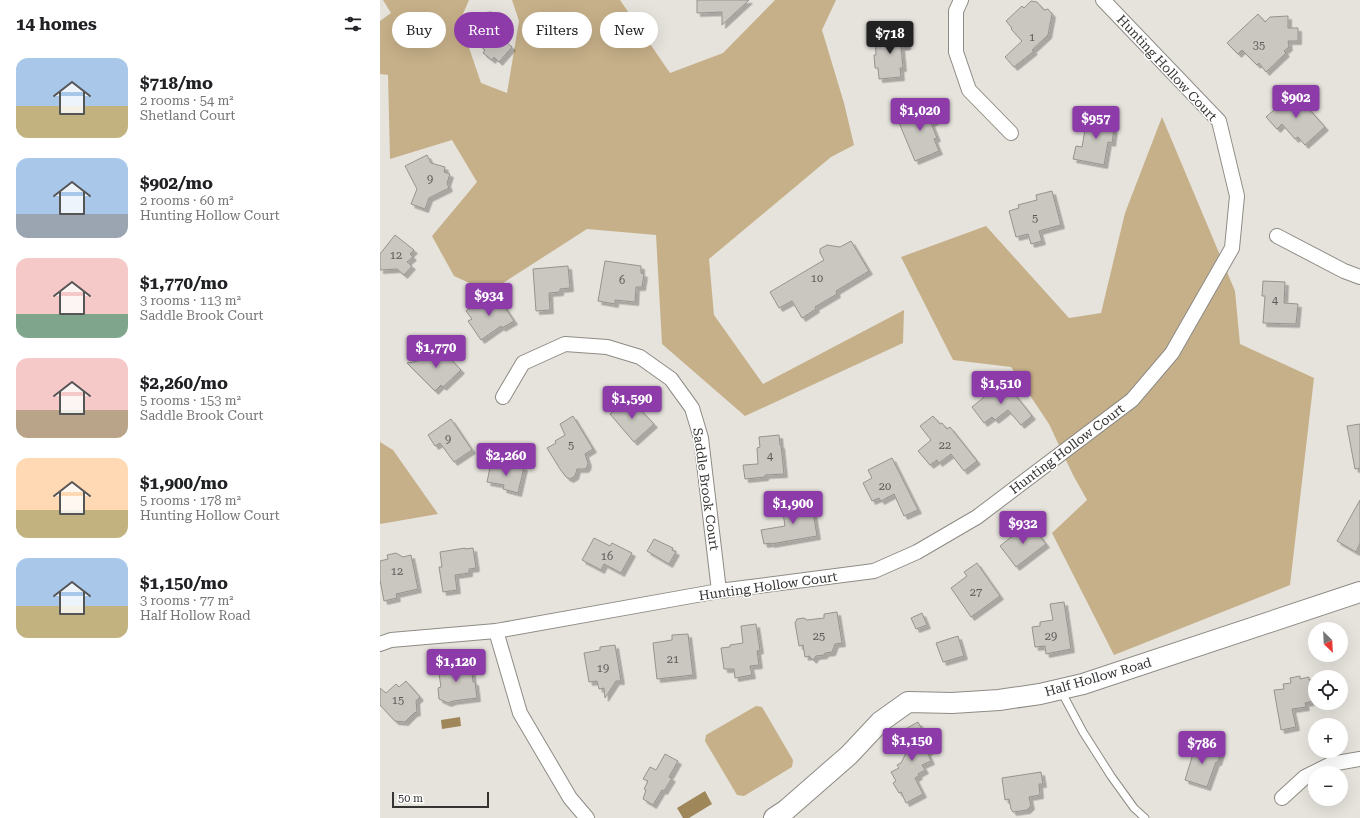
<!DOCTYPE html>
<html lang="en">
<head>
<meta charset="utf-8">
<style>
	:root { --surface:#fff; --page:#f6f6f6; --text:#202124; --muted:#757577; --accent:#8e3baa }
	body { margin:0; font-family:"Roboto Serif",serif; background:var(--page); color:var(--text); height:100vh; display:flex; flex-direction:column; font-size:15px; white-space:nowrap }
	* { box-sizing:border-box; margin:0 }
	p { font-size:13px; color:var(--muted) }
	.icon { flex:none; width:22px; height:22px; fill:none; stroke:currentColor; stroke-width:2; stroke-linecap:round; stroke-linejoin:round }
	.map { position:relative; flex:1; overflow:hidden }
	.drawer { display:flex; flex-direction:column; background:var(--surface); width:380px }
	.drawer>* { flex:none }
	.guide { position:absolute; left:12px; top:12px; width:380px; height:36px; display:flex; gap:8px }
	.needle { width:26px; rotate:156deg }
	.fabs { position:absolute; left:928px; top:622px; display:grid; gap:8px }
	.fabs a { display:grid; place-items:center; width:40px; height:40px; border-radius:50%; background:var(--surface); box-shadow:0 4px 16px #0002; font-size:20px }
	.scale { position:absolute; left:12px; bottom:10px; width:97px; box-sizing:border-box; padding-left:4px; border:2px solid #353432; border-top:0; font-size:11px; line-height:14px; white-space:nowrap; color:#353432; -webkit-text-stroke:3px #fff; paint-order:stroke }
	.price { position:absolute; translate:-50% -34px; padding:0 9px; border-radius:4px; background:var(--accent); color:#fff; font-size:13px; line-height:26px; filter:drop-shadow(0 1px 2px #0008) }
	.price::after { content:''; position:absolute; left:50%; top:24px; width:12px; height:9px; margin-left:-6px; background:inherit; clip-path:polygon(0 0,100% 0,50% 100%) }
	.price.selected { background:#222; color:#fff }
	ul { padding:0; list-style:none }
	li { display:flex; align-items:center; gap:12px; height:100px; padding:0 16px }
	li span { display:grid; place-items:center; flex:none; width:112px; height:80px; border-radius:12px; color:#555 }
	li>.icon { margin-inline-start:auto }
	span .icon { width:48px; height:48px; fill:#fffc; stroke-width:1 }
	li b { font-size:17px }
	h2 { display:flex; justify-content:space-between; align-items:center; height:48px; padding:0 16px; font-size:17px }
	.pill { padding:0 14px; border-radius:18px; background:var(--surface); box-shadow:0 4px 16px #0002; font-size:14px; line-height:36px }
	.pill.selected { background:var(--accent); color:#fff }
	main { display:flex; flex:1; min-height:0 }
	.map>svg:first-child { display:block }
</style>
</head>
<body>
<main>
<section class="drawer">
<h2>14 homes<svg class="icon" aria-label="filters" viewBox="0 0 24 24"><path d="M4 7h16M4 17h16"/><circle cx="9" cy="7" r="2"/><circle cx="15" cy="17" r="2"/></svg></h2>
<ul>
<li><span style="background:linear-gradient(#a9c7e8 60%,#c2b280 0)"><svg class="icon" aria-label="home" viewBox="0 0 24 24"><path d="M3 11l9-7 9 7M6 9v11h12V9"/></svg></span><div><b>$718/mo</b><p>2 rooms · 54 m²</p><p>Shetland Court</p></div></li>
<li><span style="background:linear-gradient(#a9c7e8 70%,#9aa5b1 0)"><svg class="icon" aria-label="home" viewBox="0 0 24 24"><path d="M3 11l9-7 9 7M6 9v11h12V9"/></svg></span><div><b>$902/mo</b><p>2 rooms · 60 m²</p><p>Hunting Hollow Court</p></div></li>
<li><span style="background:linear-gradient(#f6c9c9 70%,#7fa58c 0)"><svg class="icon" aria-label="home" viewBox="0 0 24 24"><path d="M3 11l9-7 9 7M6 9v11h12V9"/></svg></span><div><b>$1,770/mo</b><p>3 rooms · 113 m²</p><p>Saddle Brook Court</p></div></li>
<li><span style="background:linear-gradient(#f6c9c9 65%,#b9a48a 0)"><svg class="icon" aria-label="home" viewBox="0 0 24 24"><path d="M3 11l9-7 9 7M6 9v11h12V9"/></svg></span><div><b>$2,260/mo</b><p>5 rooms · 153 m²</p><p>Saddle Brook Court</p></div></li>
<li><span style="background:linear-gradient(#ffd9b3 65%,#c2b280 0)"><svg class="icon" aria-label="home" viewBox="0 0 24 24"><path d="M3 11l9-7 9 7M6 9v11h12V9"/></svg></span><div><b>$1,900/mo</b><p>5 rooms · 178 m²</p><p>Hunting Hollow Court</p></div></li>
<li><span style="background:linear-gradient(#a9c7e8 60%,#c2b280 0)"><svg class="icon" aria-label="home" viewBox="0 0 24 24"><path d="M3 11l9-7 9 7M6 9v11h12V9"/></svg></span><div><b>$1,150/mo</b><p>3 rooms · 77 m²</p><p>Half Hollow Road</p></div></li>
</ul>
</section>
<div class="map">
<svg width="980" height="818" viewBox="0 0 980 818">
	<defs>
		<filter id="shadow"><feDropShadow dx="3.5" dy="3.5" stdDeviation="0" flood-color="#0004"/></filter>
	</defs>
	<rect width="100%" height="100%" fill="#e6e3dd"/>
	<!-- green -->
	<g fill="#c6b089">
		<polygon points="3,0 89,0 80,21 101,83 127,93 139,21 132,0 240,0 290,73 343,53 395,0 456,0 442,30 464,103 474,145 451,157 329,259 334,315 383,384 524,310 523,343 365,416 282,344 276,235 207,229 109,292 74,276 52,236 97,182 72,140 10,159 8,75 0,74 0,21 11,13"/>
		<polygon points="782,117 855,291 860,344 934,378 910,585 734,655 672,533 707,500 693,475 669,424 631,367 573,360 521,257 606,226 689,318 721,313 745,213"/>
		<polygon points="0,442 13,450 58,514 0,524"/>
		<polygon points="376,706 382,707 413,760 412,767 364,796 357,795 325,741 326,735"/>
	</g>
	<!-- water -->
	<g fill="#a0875a">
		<polygon points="80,717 81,726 62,729 61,720"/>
		<polygon points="325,791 332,804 309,818 303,818 297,808"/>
	</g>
	<!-- building -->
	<g fill="#cac7c1" stroke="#96938e" filter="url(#shadow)">
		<polygon points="317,0 369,0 342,25 342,12 317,13"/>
		<polygon points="651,1 657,2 664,10 668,9 672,14 668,35 652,50 654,51 634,67 625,57 642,41 631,29 632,28 626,21 642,6 644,8"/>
		<polygon points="112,12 113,31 132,47 119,62 114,57 112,60 103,53 105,50 99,45 97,13"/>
		<polygon points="878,14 885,22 890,17 908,16 908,28 918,28 918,41 908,41 909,47 904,51 906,53 886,72 879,63 877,65 862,50 858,54 847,43"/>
		<polygon points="527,33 527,46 521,47 523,68 520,68 521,77 499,79 498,68 495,68 494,55 496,55 495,35"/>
		<polygon points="913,93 919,100 920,99 945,127 925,145 918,137 915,139 902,124 897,129 886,117"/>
		<polygon points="549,104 555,117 555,121 551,123 557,138 554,139 559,151 535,161 517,118"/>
		<polygon points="711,114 734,118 732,129 734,129 732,143 728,142 724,165 693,159 696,146 702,147 706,124 709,125"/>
		<polygon points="47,155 51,163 65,167 64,172 70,174 67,183 69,188 49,198 45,209 31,204 37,189 25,166"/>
		<polygon points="672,191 681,225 659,231 662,241 651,244 648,234 636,237 629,211 639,208 638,205 657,200 656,195"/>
		<polygon points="15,235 34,250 30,254 33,257 27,262 32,266 24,275 17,269 0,270 0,254"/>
		<polygon points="471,241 489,271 456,291 457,294 435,307 436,309 422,318 412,301 399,308 390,292 444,260 440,253 440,249 447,245 460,247"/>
		<polygon points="225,261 261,266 261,273 264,274 262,287 256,287 255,302 235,300 235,304 218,301"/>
		<polygon points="188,266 190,288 180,289 180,292 169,293 170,310 156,311 153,269"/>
		<polygon points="883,281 905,282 904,303 918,304 916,324 883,323 885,296 882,296"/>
		<polygon points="118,297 134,321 122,328 121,326 101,340 88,321 92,319 86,311 95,304 97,307 109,299 111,302"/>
		<polygon points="50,349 55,354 61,349 81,370 63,387 61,385 55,391 27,363 38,361"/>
		<polygon points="624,381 652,416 641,425 628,410 615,420 612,417 604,423 592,407"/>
		<polygon points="249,398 274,424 254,442 230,414"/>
		<polygon points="193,416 213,449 205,454 208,463 207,467 205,469 197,469 195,476 190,479 186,477 180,469 167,448 176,443 175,441 185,435 180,424"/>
		<polygon points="553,416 560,424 562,423 567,429 570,427 597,461 584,471 571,454 559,463 557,460 550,465 538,451 551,440 540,426"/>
		<polygon points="71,419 92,450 74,462 60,443 55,446 48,435"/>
		<polygon points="980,424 980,468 975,469 967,426"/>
		<polygon points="399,435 400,445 401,445 404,474 385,475 385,477 365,479 363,465 378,464 377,448 380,447 379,437"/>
		<polygon points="512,458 538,510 524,516 514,494 501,501 499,498 492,501 483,483 492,478 488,470"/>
		<polygon points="111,463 130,468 130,464 144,467 138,493 123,489 124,485 107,482"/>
		<polygon points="980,500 980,543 976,552 957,541"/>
		<polygon points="426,501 429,513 433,512 437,536 391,544 391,543 384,544 381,530 405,526 403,513 407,512 406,504"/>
		<polygon points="651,525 666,544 636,567 620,546 641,529 643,532"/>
		<polygon points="214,538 230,546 232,543 252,553 241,573 224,564 221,570 202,560"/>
		<polygon points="274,539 293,548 292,550 296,552 289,564 267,551"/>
		<polygon points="85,548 85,549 93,548 96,568 89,569 89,573 75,575 77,590 63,592 59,567 62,567 60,552"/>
		<polygon points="16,553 23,557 31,555 38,589 16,594 17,598 4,601 0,580 0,561 8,559 7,555"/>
		<polygon points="597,563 620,596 591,617 571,588 587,576 584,572"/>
		<polygon points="684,602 691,649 666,654 665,646 655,647 652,627 660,626 660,622 673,620 670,604"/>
		<polygon points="457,612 462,643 455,644 452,652 445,653 444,655 436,656 433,660 429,656 425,657 423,645 419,646 415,623 417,619 424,618 427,620 444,618 444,614"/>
		<polygon points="542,613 547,625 536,629 531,618"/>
		<polygon points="376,624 380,650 377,651 379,665 370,666 372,675 355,678 354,669 344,669 341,648 350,647 350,645 363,643 361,626"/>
		<polygon points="308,634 313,675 277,679 273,643 292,640 292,635"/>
		<polygon points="578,636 584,656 563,662 556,643"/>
		<polygon points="235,645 241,681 236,681 225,698 224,688 219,689 217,681 209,682 204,653 220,650 220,647"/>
		<polygon points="84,663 84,666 91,665 93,682 95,682 97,698 73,701 68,703 59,699 58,688 61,687 58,667 66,666 65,665"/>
		<polygon points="920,676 920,679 929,677 929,680 935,679 935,694 933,694 934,701 925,703 926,707 912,709 916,727 901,730 894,690 904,689 903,684 911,683 910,678"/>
		<polygon points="26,681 40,697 36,701 37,712 34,713 25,722 15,721 0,705 0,688 6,693 16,684 19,687"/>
		<polygon points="538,722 550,745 549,746 551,750 547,752 551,761 542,765 545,770 538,774 539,776 535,778 543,794 526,803 521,792 519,793 513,783 516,781 511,772 519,768 517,765 521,763 527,751 518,733"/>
		<polygon points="816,744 841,752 838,762 836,762 827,787 805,780"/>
		<polygon points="285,754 298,761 289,777 292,778 284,791 282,790 273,805 263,799 266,790 264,789 268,781 263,779 270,767 276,770"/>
		<polygon points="661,772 663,784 659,784 660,795 649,797 651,806 647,810 633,812 631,809 629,799 625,800 622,778"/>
	</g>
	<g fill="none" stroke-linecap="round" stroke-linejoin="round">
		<defs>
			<polyline id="lane" points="681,691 703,732 731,776 754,808 765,818"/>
			<g id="street">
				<polyline points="581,0 576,11 576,52 589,90 631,133"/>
				<polyline points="897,236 964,271 980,277"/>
				<polyline points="123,397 143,363 185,344 227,347 260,357 291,379 312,408 321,438 339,591"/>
				<polyline points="116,631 140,713 190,798 207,818"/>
				<polyline points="0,644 11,640 116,631 339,591 494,571 537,552 597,517 752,400 792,353 852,248 857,196 839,121 723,0"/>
				<polyline points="902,798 925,777 951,764 980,759"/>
			</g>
			<polyline id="secondary" points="394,818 406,810 469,755 500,722 528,702 572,703 619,700 660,694 703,684 980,592"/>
		</defs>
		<!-- lane casing -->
		<use href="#lane" stroke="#8e8b85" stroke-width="9"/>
		<!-- street casing -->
		<use href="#street" stroke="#8e8b85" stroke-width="16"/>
		<!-- secondary casing -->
		<use href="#secondary" stroke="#8e8b85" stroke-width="22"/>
		<!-- lane -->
		<use href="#lane" stroke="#fff" stroke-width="7"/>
		<!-- street -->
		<use href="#street" stroke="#fff" stroke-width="14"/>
		<!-- secondary -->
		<use href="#secondary" stroke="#fff" stroke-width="20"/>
	</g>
	<g text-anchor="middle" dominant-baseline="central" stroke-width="3" stroke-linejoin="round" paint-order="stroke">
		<!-- number labels -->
		<g font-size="11" fill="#5a5956">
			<text x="652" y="37">1</text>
			<text x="879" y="45">35</text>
			<text x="50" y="179">9</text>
			<text x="655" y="218">5</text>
			<text x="16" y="255">12</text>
			<text x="437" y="278">10</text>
			<text x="242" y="280">6</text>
			<text x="895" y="300">4</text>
			<text x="68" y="439">9</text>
			<text x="191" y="445">5</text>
			<text x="565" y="445">22</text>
			<text x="390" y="456">4</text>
			<text x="505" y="486">20</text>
			<text x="227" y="556">16</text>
			<text x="17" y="571">12</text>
			<text x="596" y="592">27</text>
			<text x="439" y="636">25</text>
			<text x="671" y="636">29</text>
			<text x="293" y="659">21</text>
			<text x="223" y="668">19</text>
			<text x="18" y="700">15</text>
		</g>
		<!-- street labels -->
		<g font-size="13" fill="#353432" stroke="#fff">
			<text transform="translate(787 68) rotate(47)">Hunting Hollow Court</text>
			<text transform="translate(687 449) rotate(-37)">Hunting Hollow Court</text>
			<text transform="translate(326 489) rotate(82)">Saddle Brook Court</text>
			<text transform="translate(388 586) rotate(-8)">Hunting Hollow Court</text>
			<text transform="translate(718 677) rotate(-16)">Half Hollow Road</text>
		</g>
	</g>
</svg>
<div class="fabs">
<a><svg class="needle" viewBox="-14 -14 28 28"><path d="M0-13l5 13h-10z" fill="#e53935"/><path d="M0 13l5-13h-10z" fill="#757577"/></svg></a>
<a><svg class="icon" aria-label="locate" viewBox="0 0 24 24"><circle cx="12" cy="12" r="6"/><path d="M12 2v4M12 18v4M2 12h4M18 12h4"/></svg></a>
<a>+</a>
<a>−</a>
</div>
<div class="scale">50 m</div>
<b class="price selected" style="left:510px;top:55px">$718</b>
<b class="price" style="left:916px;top:119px">$902</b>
<b class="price" style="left:540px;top:132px">$1,020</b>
<b class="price" style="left:716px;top:140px">$957</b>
<b class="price" style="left:109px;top:317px">$934</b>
<b class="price" style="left:56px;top:369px">$1,770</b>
<b class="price" style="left:621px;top:405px">$1,510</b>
<b class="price" style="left:252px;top:420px">$1,590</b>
<b class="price" style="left:126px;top:477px">$2,260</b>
<b class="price" style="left:413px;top:525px">$1,900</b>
<b class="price" style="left:643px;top:545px">$932</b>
<b class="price" style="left:76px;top:683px">$1,120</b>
<b class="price" style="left:532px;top:762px">$1,150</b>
<b class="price" style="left:822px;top:765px">$786</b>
<div class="guide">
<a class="pill">Buy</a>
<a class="pill selected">Rent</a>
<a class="pill">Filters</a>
<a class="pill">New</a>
</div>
</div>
</main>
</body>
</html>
